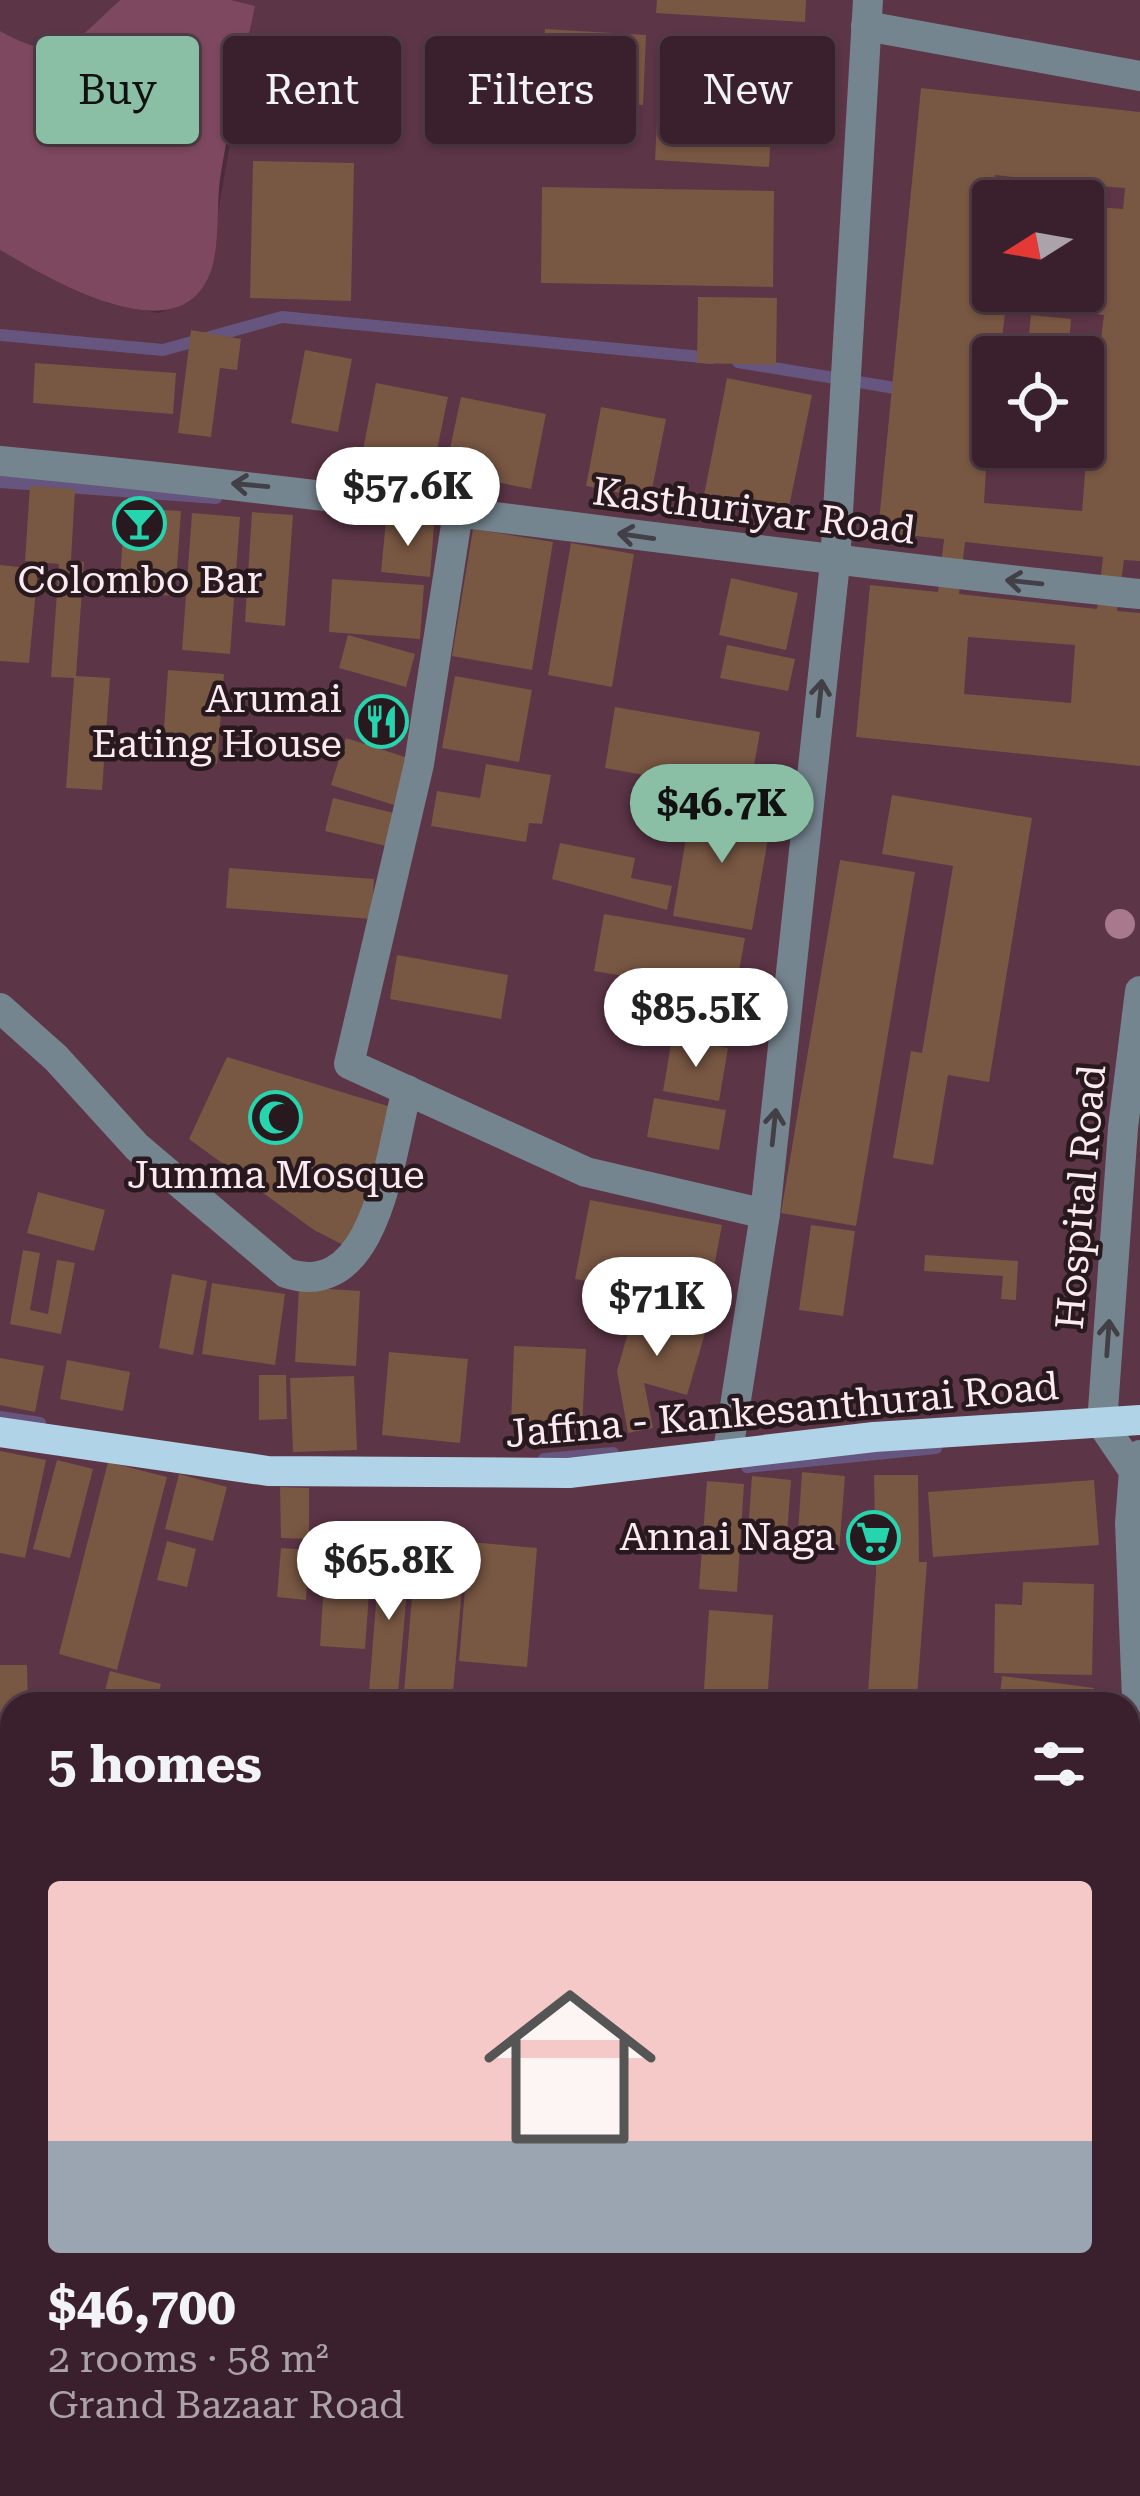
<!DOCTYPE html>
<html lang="en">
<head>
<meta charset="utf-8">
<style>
	:root { --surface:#39202c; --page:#442d38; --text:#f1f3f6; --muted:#aba3a9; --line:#533e48; --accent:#8abfa5 }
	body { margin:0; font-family:"Roboto Serif",serif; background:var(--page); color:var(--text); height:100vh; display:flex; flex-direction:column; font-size:45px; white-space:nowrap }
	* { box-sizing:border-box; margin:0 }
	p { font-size:39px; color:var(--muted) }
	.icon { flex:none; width:66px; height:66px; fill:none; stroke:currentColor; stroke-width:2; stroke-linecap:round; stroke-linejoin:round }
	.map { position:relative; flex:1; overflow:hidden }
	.panel { position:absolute; left:0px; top:1692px; width:1140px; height:804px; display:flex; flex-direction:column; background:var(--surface); border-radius:36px 36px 0 0; box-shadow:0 3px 9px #0004,0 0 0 3px var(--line) }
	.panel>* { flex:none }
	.guide { position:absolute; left:36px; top:36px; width:1068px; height:108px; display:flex; gap:24px }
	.needle { width:78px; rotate:259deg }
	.controls { position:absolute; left:972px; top:180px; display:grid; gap:24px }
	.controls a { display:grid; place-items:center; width:132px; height:132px; border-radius:12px; background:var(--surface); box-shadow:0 3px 9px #0004,0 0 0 3px var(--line); font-size:60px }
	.price { position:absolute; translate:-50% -102px; padding:0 27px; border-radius:42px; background:#fff; color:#222; font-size:39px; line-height:78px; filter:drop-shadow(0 3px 6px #0008) }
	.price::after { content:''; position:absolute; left:50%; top:72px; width:36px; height:27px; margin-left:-18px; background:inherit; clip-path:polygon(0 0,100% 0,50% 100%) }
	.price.on { background:var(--accent); color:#111 }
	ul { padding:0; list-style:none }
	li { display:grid; align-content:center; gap:24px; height:636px; padding:0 48px }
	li+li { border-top:3px solid var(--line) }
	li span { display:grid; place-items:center; height:372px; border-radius:12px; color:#555 }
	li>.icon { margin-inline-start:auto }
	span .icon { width:216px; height:216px; fill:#fffc; stroke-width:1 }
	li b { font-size:51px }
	h2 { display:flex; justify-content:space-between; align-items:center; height:144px; padding:0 48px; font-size:51px }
	.tag { padding:0 42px; border-radius:12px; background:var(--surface); box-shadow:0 3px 9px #0004,0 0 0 3px var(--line); font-size:42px; line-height:108px }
	.tag.on { background:var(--accent); color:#111 }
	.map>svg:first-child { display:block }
</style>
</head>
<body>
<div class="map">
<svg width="1140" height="2496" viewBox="0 0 1140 2496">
	<rect width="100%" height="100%" fill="#4c2b3a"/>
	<!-- built -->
	<g fill="#5c3546" fill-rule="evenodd">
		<polygon points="0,0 120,0 75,44 52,51 27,46 0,31"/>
		<path d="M231 0H1140V2367L1128 2365V1704H12V1971L0 1970V250L108 303 159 313 184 303 214 235 254 6ZM993 201H1083V291H993ZM993 357H1083V447H993Z"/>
	</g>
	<!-- green -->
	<g fill="#7e4860">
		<path d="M120 0H231L255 6C243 64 229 121 220 179 216 208 221 254 207 280 171 353 45 276 0 250V31C64 67 74 42 120 0Z"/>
		<polygon points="12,2150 12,2484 106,2484 105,2496 0,2496 0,2155"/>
	</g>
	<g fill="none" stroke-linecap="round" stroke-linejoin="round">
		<!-- stream -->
		<g stroke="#66557e" stroke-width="12">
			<polyline points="0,335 163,350 282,317 712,358"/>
			<polyline points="738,362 907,390"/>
			<polyline points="0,482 216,498"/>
			<polyline points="0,1417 40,1423"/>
			<polyline points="544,1459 613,1453"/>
			<polyline points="747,1467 936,1448"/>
			<polyline points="1128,2087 1139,1975"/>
			<polyline points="0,2308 12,2309"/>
		</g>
	</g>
	<!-- building -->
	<g fill="#785743" fill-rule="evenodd">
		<polygon points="657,0 806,0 805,22 656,13"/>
		<polygon points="545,29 646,35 643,105 541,99"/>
		<polygon points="663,37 775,43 772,107 660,100"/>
		<path d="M921 88 1140 112V561L1124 560 1117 611 1140 613V766L856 737 870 585 938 592 944 539 878 532ZM995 175 1022 178 1020 201H1083V233L1098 235 1096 255 1083 253V291H993V201L1013 198 994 196ZM1098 186 1125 188 1123 209 1096 207ZM1006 304 1104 315 1097 371 1083 369V447H993V357H1000ZM987 453 1086 461 1082 511 984 503ZM965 542 1103 557 1097 609 959 594ZM968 637 1075 645 1071 703 964 694Z"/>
		<polygon points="658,103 772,109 769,167 655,160"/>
		<polygon points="253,161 354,163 351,301 250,298"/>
		<polygon points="542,187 774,191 773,287 541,283"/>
		<polygon points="698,297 777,298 776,365 697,363"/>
		<polygon points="1031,315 1071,319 1068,357 1027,353"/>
		<polygon points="191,330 241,339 237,370 220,368 211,437 178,433"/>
		<polygon points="305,350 352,359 338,432 291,423"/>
		<polygon points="35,363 176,373 173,414 33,403"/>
		<polygon points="727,378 812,395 787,517 703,500"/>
		<polygon points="376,383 448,397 433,469 362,455"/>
		<polygon points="461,397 546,414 531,489 445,472"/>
		<polygon points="601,407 666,419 650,499 586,486"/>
		<polygon points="30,486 75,489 71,560 84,562 76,676 110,678 102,790 66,788 74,678 51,677 59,564 25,561"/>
		<polygon points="125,508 181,511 175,596 119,592"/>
		<polygon points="252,512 293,515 285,626 245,622"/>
		<polygon points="192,513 240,517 230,654 182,650"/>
		<polygon points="386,520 434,525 430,577 381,572"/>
		<polygon points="473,529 553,542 532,670 452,656"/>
		<polygon points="571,543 634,554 612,687 548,675"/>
		<polygon points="0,565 38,569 29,663 0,661"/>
		<polygon points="731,578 798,593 786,650 719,635"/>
		<polygon points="332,579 424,585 420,639 329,632"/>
		<polygon points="348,635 415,654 406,687 339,668"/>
		<polygon points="727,645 795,659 788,691 720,678"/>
		<polygon points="168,670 224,674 217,764 162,759"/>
		<polygon points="455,676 532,690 519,762 442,748"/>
		<polygon points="615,707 760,732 749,794 605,768"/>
		<polygon points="346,738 408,758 394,805 331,785"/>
		<polygon points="486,764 551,775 542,824 529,823 526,842 431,826 437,791 480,798"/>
		<polygon points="892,795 1032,818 989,1082 948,1075 933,1165 893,1158 911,1051 922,1053 953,866 882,854"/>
		<polygon points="333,798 394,813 386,846 325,831"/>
		<polygon points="692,802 772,816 752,930 673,916"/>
		<polygon points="560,843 635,858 631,878 672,886 667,910 552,879"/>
		<polygon points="840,860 915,872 856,1226 781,1213"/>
		<polygon points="229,868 374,879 372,919 226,908"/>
		<polygon points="604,914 745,938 727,1036 659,1024 666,983 594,971"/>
		<polygon points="397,955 508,975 501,1019 390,999"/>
		<polygon points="672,1038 728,1048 719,1101 663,1091"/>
		<polygon points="227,1057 391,1107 353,1250 314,1230 189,1139"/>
		<polygon points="654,1098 726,1110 719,1150 647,1137"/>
		<polygon points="38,1192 105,1210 94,1251 27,1233"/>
		<polygon points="590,1200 722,1225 707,1304 575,1279"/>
		<polygon points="811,1225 855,1231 843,1316 799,1310"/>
		<polygon points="23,1250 40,1253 30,1310 48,1314 57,1260 75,1263 61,1334 10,1324"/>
		<polygon points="925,1255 1018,1261 1016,1300 1001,1299 1003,1276 924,1271"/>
		<polygon points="172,1274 207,1281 193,1355 159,1348"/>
		<polygon points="212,1283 285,1294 275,1365 202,1354"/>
		<polygon points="299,1287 360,1291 356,1366 295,1362"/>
		<polygon points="637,1302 708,1323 687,1395 644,1383 653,1428 628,1433 617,1371"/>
		<polygon points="514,1346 586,1349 582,1427 511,1424"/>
		<polygon points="389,1352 468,1359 460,1443 382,1435"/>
		<polygon points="0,1358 44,1366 35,1412 0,1405"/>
		<polygon points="67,1360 130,1372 123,1411 60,1399"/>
		<polygon points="259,1375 286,1375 287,1419 259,1420"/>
		<polygon points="354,1376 357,1450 293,1452 290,1378"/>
		<polygon points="0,1451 46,1460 25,1558 0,1553"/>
		<polygon points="57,1460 93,1469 70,1558 33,1549"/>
		<polygon points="108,1462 167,1477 117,1670 59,1654"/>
		<polygon points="802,1472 845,1476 839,1552 797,1548"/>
		<polygon points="179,1474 227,1487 213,1541 165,1529"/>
		<polygon points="874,1475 918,1475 919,1562 927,1562 917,1696 868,1692 876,1573"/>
		<polygon points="752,1476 791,1480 786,1548 747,1545"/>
		<polygon points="1094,1480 1099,1545 933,1557 928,1492"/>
		<polygon points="707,1481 744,1484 737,1592 699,1589"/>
		<polygon points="280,1487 309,1488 309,1539 281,1538"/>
		<polygon points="327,1533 373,1537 365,1649 320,1646"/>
		<polygon points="167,1541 196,1549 187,1587 157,1580"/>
		<polygon points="381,1541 411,1544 397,1704 368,1704"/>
		<polygon points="469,1542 537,1548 527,1667 459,1661"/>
		<polygon points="281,1548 309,1550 306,1600 277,1597"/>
		<polygon points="416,1549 465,1553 452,1704 403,1704"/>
		<polygon points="1023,1582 1094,1584 1092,1675 994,1673 995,1604 1022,1605"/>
		<polygon points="709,1610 773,1615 767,1704 703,1704"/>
		<polygon points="0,1665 27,1665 28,1704 12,1704 12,1731 0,1731"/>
		<polygon points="110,1671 161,1684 156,1704 104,1695"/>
		<polygon points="1002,1676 1094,1688 1092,1704 999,1704"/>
		<polygon points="1128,2468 1140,2469 1140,2495 1099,2491 1100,2484 1128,2484"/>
	</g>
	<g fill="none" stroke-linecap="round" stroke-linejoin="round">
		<!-- minor -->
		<g stroke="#75858f" stroke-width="30">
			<polyline points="866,26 1140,76"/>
			<path d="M0 461C381 497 759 555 1140 594"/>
			<polyline points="458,512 419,764 349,1064 586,1172 765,1214"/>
			<polyline points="1140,991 1123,1128 1102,1424 1134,1471 1140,1455"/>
			<path d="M0 1008 56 1058 137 1147 286 1273C377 1303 390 1153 407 1090"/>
			<polyline points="728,1451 765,1214 835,563 868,0"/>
			<polyline points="1134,1471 1130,1523 1140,1775"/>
			<polyline points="1128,1977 1140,1821"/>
			<polyline points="0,2331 12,2332"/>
			<polyline points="1065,2496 1067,2484"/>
		</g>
		<!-- major -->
		<polyline stroke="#b1d3e7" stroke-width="30" points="0,1432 268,1471 569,1473 874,1437 1140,1420"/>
	</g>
	<!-- trees -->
	<circle fill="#a8798c" cx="1120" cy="924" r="15"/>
	<!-- one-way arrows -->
	<defs><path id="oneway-shaft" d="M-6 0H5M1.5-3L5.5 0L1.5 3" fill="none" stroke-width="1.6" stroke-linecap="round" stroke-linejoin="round" transform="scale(3)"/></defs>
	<g stroke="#433f46">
		<use href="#oneway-shaft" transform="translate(250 485) rotate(-175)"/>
		<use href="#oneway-shaft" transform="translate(636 536) rotate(-172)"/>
		<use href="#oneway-shaft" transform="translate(1024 582) rotate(-174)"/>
		<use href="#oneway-shaft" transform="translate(820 698) rotate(-84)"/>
		<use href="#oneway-shaft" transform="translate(774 1127) rotate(-84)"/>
		<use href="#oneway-shaft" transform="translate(1108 1338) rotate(-86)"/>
	</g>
	<!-- icons -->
	<defs>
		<symbol id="bar-ring" viewBox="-11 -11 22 22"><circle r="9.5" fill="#28191f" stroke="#26d5ae" stroke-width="1.5"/><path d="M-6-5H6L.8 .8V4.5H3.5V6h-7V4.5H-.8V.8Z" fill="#26d5ae"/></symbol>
		<symbol id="restaurant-ring" viewBox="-11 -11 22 22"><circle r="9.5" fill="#28191f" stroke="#26d5ae" stroke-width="1.5"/><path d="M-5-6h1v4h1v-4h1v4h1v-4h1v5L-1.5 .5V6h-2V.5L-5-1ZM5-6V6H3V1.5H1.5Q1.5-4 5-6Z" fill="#26d5ae"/></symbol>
		<symbol id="mosque-ring" viewBox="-11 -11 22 22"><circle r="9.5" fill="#28191f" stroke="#26d5ae" stroke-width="1.5"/><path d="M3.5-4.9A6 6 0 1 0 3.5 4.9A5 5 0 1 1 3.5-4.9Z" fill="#26d5ae"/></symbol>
		<symbol id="supermarket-ring" viewBox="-11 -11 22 22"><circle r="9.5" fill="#28191f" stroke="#26d5ae" stroke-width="1.5"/><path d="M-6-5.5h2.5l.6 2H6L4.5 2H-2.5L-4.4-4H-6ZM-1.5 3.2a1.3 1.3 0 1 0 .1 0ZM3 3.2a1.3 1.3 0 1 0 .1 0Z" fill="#26d5ae"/></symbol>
	</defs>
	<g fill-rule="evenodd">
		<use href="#bar-ring" x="110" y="494" width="59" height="59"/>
		<use href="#restaurant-ring" x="352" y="692" width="59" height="59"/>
		<use href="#mosque-ring" x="246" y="1088" width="59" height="59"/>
		<use href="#supermarket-ring" x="844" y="1508" width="59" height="59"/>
	</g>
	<g text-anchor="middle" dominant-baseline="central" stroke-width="9" stroke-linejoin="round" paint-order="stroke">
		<!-- street labels -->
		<g font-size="39" fill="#fceaf1" stroke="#28191f">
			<text transform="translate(754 511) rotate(7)">Kasthuriyar Road</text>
			<text transform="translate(1081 1197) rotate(-85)">Hospital Road</text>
			<text transform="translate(782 1410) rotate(-5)">Jaffna - Kankesanthurai Road</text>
		</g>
		<!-- poi labels -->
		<g font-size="39" fill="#fceaf1" stroke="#28191f">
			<text x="140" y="580">Colombo Bar</text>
			<text x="342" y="699" text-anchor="end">Arumai<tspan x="342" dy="45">Eating House</tspan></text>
			<text x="276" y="1175">Jumma Mosque</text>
			<text x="835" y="1537" text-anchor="end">Annai Naga</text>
		</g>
	</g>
</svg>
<div class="controls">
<a><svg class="needle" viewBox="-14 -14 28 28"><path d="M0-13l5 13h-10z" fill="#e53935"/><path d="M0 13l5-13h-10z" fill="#aba3a9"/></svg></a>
<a><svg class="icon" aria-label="locate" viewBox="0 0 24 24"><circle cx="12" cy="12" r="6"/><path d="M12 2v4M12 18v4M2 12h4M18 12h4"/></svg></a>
</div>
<b class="price" style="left:408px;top:549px">$57.6K</b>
<b class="price on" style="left:722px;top:866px">$46.7K</b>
<b class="price" style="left:696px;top:1070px">$85.5K</b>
<b class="price" style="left:657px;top:1359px">$71K</b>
<b class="price" style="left:389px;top:1623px">$65.8K</b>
<div class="guide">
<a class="tag on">Buy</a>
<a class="tag">Rent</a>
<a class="tag">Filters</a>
<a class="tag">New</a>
</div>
<section class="panel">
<h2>5 homes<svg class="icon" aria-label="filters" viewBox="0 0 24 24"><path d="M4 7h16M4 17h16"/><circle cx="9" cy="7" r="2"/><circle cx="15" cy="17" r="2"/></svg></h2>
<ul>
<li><span style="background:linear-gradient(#f6c9c9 70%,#9aa5b1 0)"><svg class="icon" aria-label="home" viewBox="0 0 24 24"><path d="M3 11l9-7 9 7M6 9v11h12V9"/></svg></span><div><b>$46,700</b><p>2 rooms · 58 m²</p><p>Grand Bazaar Road</p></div></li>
</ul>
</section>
</div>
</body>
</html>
